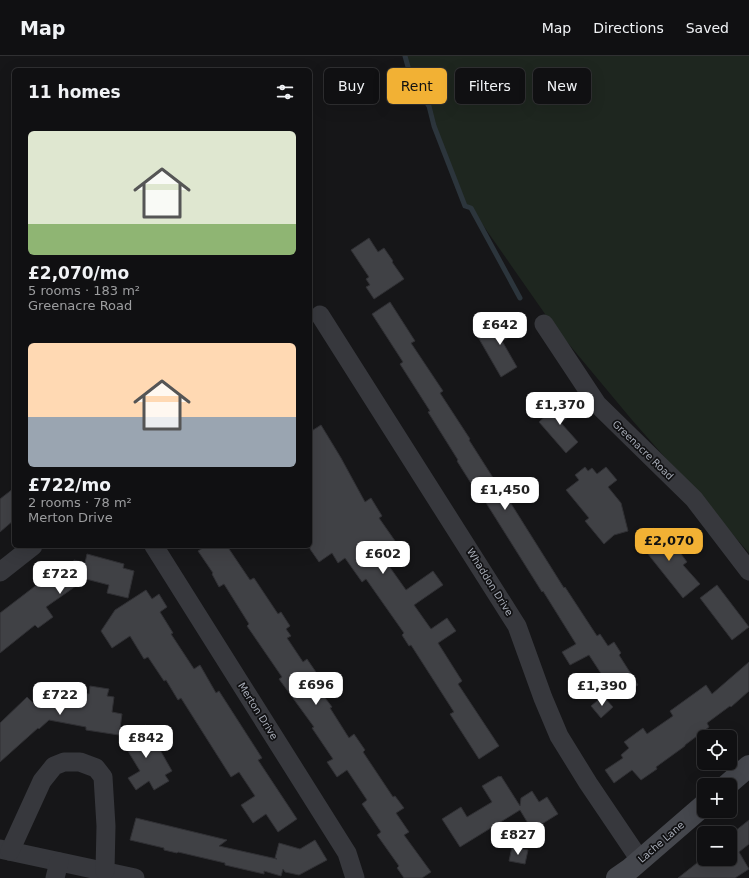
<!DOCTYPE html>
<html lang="en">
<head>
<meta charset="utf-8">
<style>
	:root { --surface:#101012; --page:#1e1e20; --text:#f1f3f6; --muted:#9c9d9f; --line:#303032; --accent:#f2b134 }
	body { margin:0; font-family:"DejaVu Sans",sans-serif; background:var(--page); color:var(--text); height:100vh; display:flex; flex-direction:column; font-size:15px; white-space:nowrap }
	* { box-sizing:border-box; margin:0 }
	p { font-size:13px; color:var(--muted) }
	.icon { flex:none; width:22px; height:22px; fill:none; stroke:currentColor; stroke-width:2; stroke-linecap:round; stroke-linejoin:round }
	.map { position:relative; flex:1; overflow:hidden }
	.side { position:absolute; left:12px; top:12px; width:300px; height:480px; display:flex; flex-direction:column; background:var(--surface); border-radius:6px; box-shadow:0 4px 16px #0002,0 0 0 1px var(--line) }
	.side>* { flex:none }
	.banner { position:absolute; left:324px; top:12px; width:365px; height:36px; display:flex; gap:8px }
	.fabs { position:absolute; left:697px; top:674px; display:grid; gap:8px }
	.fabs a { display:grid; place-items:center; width:40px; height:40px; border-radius:6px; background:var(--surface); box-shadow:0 4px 16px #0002,0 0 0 1px var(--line); font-size:20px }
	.price { position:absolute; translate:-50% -34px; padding:0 9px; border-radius:8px; background:#fff; color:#222; font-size:13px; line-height:26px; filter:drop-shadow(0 1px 2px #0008) }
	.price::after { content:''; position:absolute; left:50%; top:24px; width:12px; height:9px; margin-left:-6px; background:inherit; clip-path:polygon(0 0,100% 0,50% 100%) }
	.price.current { background:var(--accent); color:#111 }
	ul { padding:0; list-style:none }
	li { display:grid; align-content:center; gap:8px; height:212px; padding:0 16px }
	li span { display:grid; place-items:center; height:124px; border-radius:6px; color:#555 }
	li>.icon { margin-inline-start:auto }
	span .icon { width:72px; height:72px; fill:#fffc; stroke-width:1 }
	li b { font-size:17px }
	h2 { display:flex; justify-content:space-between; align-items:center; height:48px; padding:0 16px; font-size:17px }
	.chip { padding:0 14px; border-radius:6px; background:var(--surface); box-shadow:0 4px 16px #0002,0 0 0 1px var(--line); font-size:14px; line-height:36px }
	.chip.current { background:var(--accent); color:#111 }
	header { display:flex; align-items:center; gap:24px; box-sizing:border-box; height:56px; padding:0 20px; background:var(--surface); border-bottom:1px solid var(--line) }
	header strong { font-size:19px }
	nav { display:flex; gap:22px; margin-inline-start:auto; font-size:14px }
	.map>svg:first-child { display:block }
</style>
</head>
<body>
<header>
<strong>Map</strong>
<nav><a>Map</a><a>Directions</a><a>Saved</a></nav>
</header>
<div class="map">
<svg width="749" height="822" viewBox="0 0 749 822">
	<rect width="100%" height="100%" fill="#161618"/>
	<!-- green -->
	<polygon fill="#1e261f" points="405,0 749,0 749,497 632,364 552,268 471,152 465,150 434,70 429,50 412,25"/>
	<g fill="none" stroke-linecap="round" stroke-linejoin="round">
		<!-- stream -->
		<polyline stroke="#2c353c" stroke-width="5" points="405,0 412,25 429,50 434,70 465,150 471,152 520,242"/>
	</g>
	<!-- building -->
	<g fill="#404145" stroke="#303034">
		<polygon points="369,182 378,196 384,192 393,205 392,206 404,223 374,243 366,231 370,229 366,223 369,221 351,194"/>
		<polygon points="390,246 415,285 411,287 443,335 440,337 470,383 469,384 504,439 505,438 564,532 565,531 597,580 600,578 608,590 614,586 621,597 619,599 638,629 617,642 589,599 570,609 562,596 576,588 543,535 542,536 483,442 481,443 457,405 458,404 428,356 430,355 400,308 403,306 372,258"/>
		<polygon points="510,262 518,276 502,285 517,311 501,321 478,281"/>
		<polygon points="564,343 575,355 561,367 578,386 566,397 539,366"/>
		<polygon points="321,369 341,402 365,446 371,442 382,460 379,462 400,492 384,503 406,534 433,515 443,529 414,549 431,573 447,562 456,575 438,587 462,625 458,628 499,690 479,703 450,658 454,656 411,589 409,590 402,579 404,577 366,523 362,526 345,502 338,507 332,497 319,506 310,493 310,376"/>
		<polygon points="585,411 588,415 592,412 597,418 606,411 617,424 608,431 621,447 628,475 614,479 604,488 585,465 589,462 566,434 579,424 575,419"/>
		<polygon points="14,432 14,464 0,476 0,443"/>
		<polygon points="654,472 673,494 676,491 687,506 683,509 700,528 683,542 636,483"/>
		<polygon points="206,490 227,490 250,524 254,522 278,558 281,556 290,570 286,573 291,580 287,582 303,606 307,603 329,635 323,639 332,651 330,652 349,682 354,678 365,694 363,696 393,741 395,740 404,752 396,757 409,776 404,779 431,816 422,822 404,822 397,812 399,810 377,779 381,776 362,748 367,744 347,714 337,721 327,706 333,703 312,672 314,671 279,623 282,621 247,570 249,568 224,528 219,531 212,518 213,517 198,495"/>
		<polygon points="87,498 124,508 123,512 134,515 128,542 107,537 109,529 86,523 46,551 53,561 38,572 35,569 0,597 0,557 60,511 69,524 74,504 85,507"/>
		<polygon points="717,529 749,571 732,584 700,542"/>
		<polygon points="146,534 152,543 159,538 167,551 160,556 173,577 171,578 194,613 200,609 216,637 219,635 262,702 258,704 297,763 278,776 266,758 253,767 241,749 255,740 239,716 231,721 181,642 178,644 166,624 164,625 148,601 144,603 130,580 112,592 101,575 115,554"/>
		<polygon points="749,606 749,635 731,651 730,650 707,667 709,671 685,689 685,690 656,711 657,713 641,724 632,714 614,727 605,714 623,702 621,699 629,692 624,686 643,672 647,678 673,660 670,655 706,629 712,638"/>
		<polygon points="90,630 109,633 107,640 114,641 112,656 122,658 119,679 86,674 86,671 49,664 39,673 38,672 0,706 0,667 27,641 34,648 53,632 89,638"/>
		<polygon points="603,640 613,651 601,662 591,650"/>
		<polygon points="146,669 172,715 165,719 169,725 154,734 149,725 136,734 128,722 140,715 120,682"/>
		<polygon points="499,720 500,721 501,720 520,750 521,742 532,735 539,746 547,741 558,758 532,774 520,754 460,791 442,763 461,751 467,761 492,746 482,730"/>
		<polygon points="136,762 227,784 219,790 277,803 275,802 279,787 300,793 315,784 327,804 299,819 285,816 283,813 281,820 264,815 264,818 225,809 225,807 178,796 177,797 164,794 164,792 130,784"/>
		<polygon points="749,764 749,788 739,796 749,813 735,822 678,822 702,803 730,803 730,779"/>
		<polygon points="512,791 528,794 525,808 509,805"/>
	</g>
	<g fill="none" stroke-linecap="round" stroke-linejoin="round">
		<!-- street -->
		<g stroke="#37383d" stroke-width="19">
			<polyline points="320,259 517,570 543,642 559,680 588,727 640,804"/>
			<polyline points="544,268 597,348 694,443 749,515"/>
			<polyline points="154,490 347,797 355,822"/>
			<polyline points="0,516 33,490"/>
			<polyline points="0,793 135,822"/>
			<polyline points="10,795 42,725 54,710 64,706 80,706 96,712 103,721 106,770 105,815"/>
			<polyline points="55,822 59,806"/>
		</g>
		<!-- secondary -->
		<g stroke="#45474d" stroke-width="22">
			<polyline points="727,729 749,710"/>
			<polyline points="617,822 630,813 704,749"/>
		</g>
	</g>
	<g text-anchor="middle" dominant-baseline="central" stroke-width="3.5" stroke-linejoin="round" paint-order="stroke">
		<!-- street labels -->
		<g font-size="10" fill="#a8adb8" stroke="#111113">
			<text transform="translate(643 394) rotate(44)">Greenacre Road</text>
			<text transform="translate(490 526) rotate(58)">Whaddon Drive</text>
			<text transform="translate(258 655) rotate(58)">Merton Drive</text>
			<text transform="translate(661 786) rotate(-41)">Lache Lane</text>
		</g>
	</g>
</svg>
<div class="fabs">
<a><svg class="icon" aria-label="locate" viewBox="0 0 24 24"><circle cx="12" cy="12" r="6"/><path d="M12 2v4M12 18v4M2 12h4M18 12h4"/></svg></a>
<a>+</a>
<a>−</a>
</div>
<b class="price" style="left:500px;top:290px">£642</b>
<b class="price" style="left:560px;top:370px">£1,370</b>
<b class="price" style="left:505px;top:455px">£1,450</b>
<b class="price current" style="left:669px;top:506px">£2,070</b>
<b class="price" style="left:383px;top:519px">£602</b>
<b class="price" style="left:60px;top:539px">£722</b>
<b class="price" style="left:316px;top:650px">£696</b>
<b class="price" style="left:602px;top:651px">£1,390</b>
<b class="price" style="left:60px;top:660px">£722</b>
<b class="price" style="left:146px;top:703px">£842</b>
<b class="price" style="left:518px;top:800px">£827</b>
<div class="banner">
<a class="chip">Buy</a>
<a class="chip current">Rent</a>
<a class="chip">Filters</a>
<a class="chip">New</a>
</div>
<section class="side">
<h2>11 homes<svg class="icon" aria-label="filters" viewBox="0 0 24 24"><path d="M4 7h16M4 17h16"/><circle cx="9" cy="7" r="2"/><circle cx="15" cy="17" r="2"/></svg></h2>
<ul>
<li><span style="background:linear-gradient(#dfe7d0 75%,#8fb573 0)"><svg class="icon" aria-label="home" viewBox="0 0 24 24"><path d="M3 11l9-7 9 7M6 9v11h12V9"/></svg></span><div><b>£2,070/mo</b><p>5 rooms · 183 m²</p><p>Greenacre Road</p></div></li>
<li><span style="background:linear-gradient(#ffd9b3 60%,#9aa5b1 0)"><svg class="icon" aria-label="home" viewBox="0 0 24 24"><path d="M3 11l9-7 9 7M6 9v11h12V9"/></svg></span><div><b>£722/mo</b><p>2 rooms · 78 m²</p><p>Merton Drive</p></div></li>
</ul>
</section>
</div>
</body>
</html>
